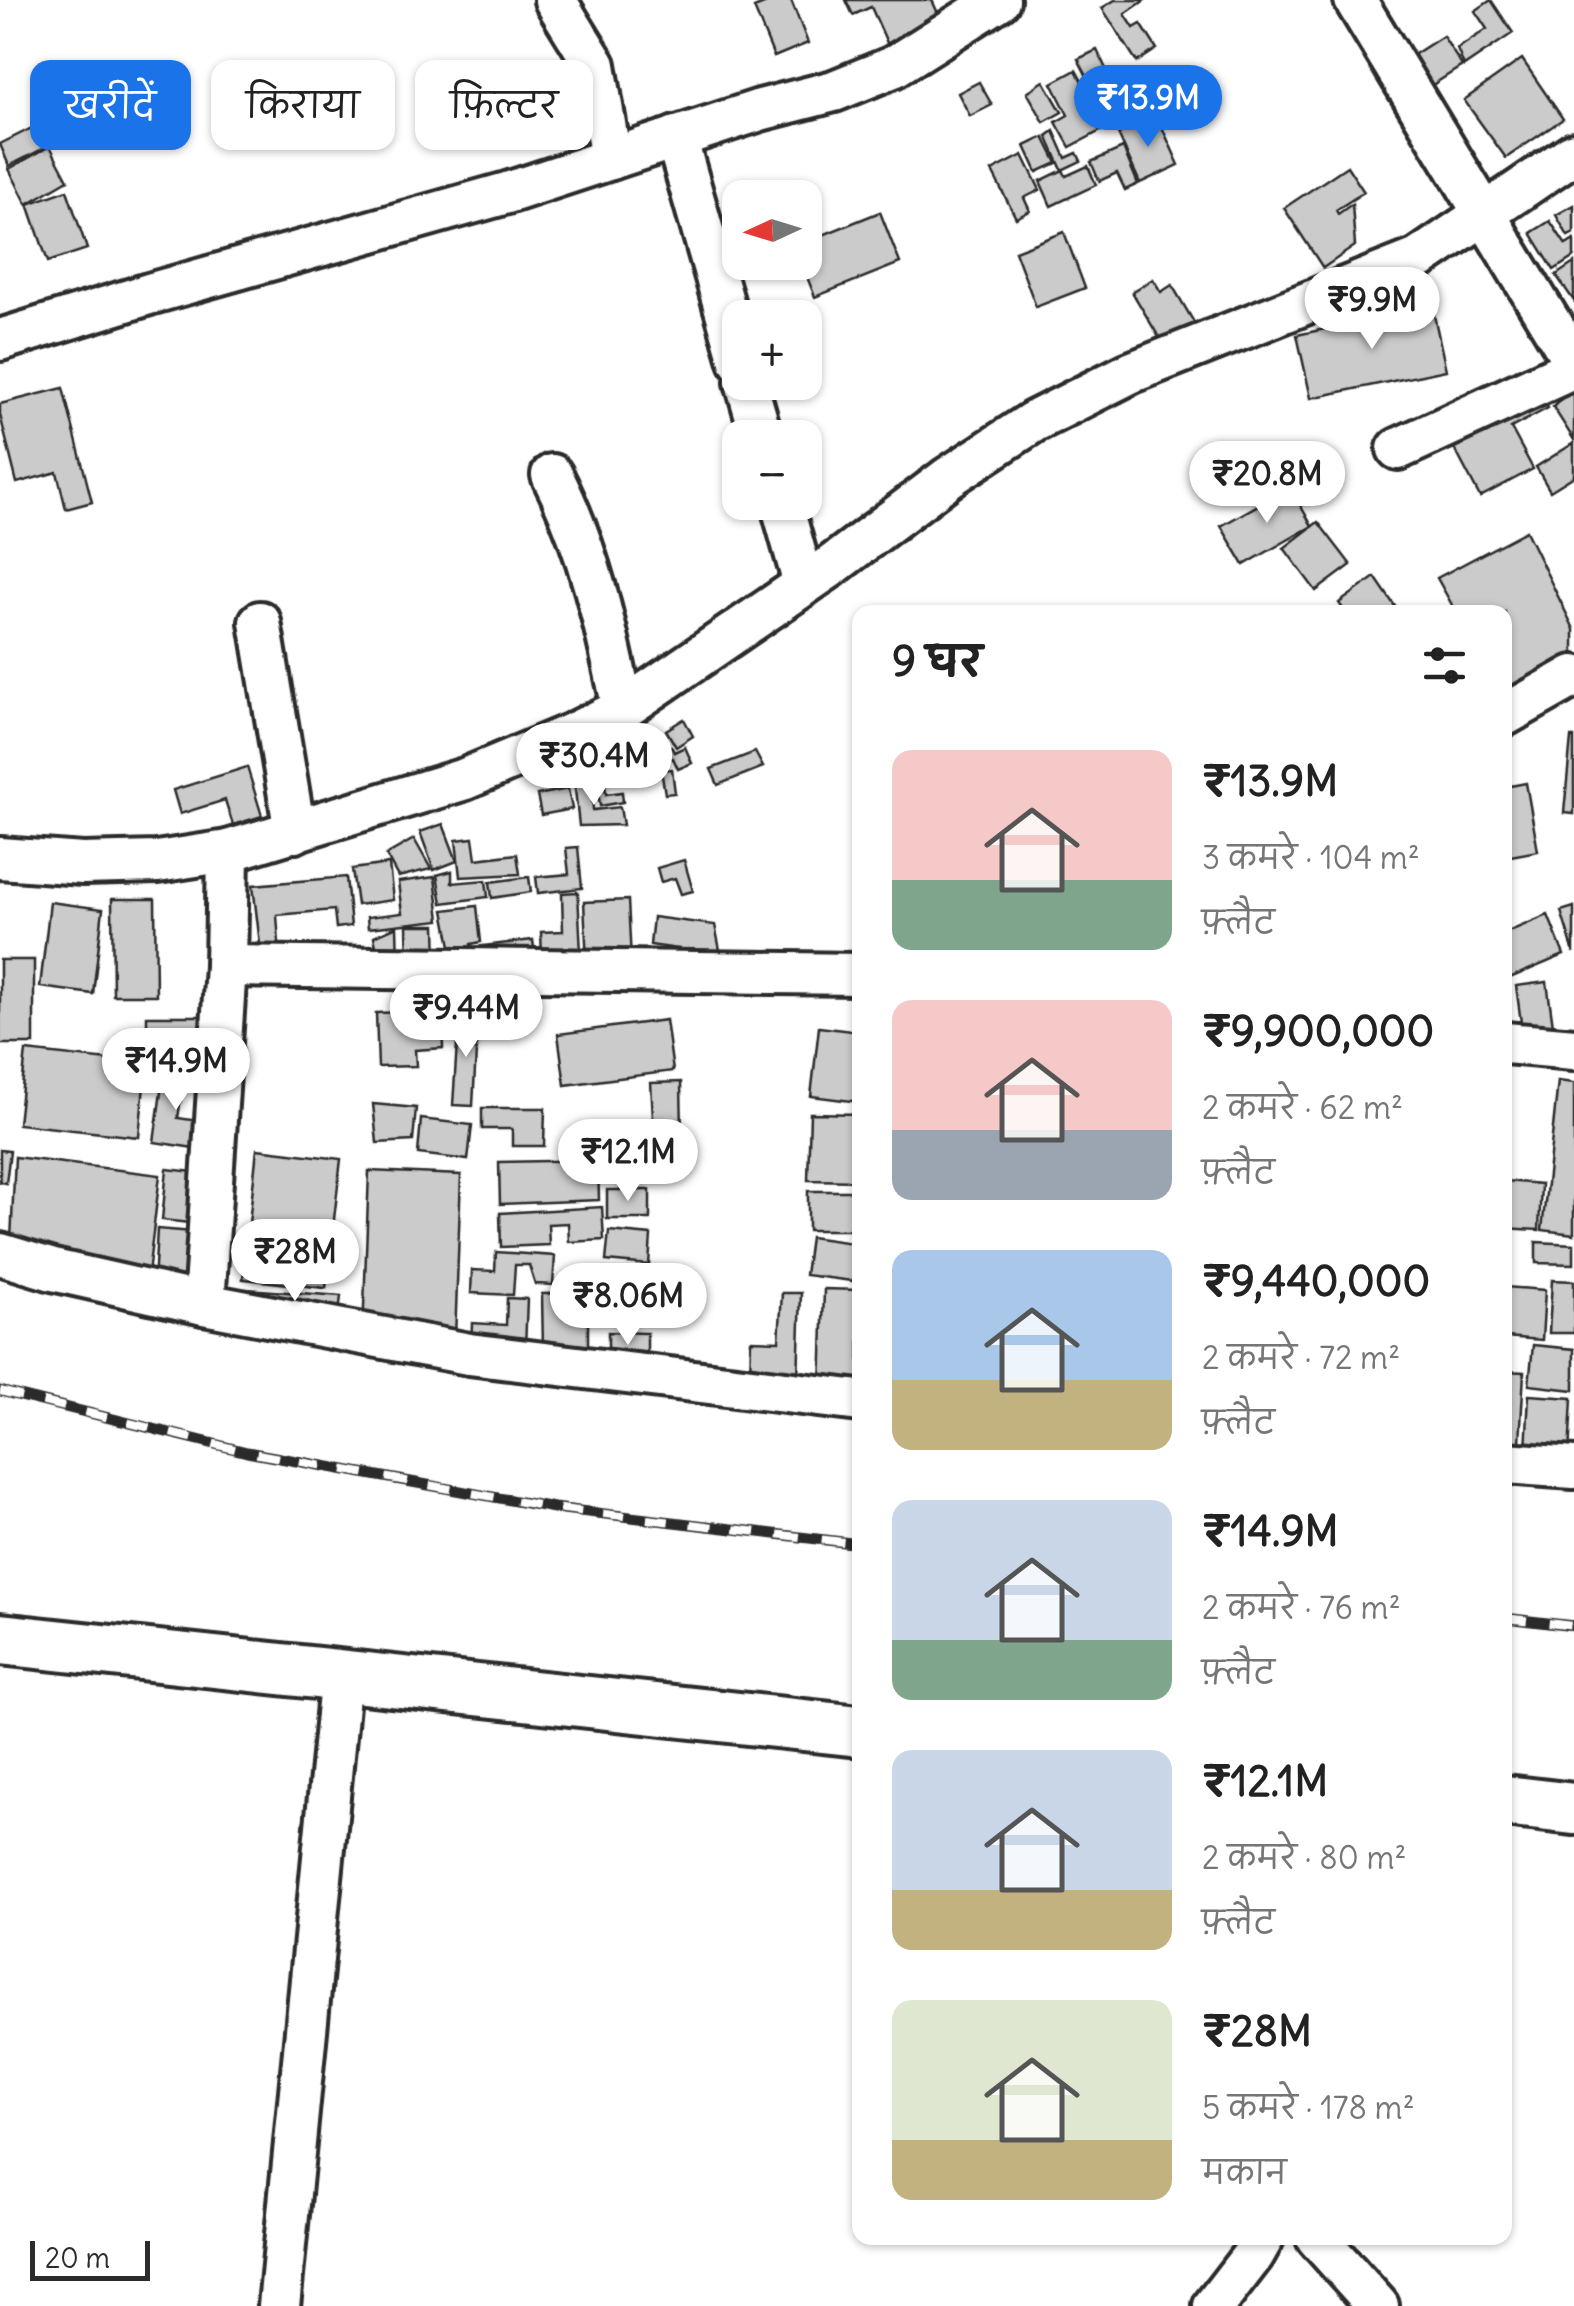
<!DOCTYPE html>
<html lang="hi">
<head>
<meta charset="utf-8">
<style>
	:root { --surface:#fff; --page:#f6f6f6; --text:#222; --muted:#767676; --accent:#1a73e8 }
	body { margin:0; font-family:Delius,"Playpen Sans Deva",sans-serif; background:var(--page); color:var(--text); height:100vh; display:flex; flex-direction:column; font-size:38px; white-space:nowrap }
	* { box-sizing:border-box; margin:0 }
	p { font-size:32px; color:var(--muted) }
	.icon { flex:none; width:55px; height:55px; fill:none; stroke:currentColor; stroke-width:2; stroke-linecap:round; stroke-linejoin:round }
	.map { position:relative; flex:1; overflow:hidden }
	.sheet { position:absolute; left:852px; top:605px; width:660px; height:1640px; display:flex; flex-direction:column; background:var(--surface); border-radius:20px; box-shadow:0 2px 8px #0004 }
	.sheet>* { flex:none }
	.guide { position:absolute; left:30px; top:60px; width:672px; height:90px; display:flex; gap:20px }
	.needle { width:65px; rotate:266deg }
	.controls { position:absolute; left:722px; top:180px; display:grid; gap:20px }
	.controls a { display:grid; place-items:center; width:100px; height:100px; border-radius:20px; background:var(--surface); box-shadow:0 2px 8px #0004; font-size:50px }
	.scale { position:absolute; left:30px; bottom:25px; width:120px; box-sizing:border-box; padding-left:10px; border:5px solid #2b2b2b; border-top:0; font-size:28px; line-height:35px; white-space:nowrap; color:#2b2b2b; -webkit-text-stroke:8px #fff; paint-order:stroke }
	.price { position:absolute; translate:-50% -85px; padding:0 22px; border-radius:35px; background:#fff; color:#222; font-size:32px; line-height:65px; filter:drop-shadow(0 2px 5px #0008) }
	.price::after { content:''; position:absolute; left:50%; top:60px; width:30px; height:22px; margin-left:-15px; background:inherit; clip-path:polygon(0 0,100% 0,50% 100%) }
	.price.selected { background:var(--accent); color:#fff }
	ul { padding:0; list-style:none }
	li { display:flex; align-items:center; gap:30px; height:250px; padding:0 40px }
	li span { display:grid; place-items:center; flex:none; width:280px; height:200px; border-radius:20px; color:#555 }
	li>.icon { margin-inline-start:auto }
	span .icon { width:120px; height:120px; fill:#fffc; stroke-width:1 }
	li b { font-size:42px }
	h2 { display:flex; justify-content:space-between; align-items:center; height:120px; padding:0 40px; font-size:42px }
	.tag { padding:0 35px; border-radius:20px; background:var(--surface); box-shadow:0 2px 8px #0004; font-size:35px; line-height:90px }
	.tag.selected { background:var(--accent); color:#fff }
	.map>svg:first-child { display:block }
</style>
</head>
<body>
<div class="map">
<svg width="1574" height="2306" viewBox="0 0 1574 2306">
	<rect width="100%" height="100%" fill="#fff"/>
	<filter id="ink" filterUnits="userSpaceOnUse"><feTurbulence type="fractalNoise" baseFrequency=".01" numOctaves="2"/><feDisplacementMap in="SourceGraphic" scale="20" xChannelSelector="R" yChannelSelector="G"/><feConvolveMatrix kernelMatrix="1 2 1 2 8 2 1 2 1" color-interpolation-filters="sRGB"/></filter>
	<g filter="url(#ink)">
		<!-- building -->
		<g fill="#cbcbcb" stroke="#2b2b2b" stroke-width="2.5">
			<polygon points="774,0 791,0 808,43 774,57 754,8"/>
			<polygon points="846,0 932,0 941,20 888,45 871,7 853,15"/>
			<polygon points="1115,0 1145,0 1125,14 1134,28 1141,24 1157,49 1137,62 1102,8"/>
			<polygon points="1491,0 1513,33 1464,66 1457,49 1487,29 1475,11"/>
			<polygon points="1443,36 1462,66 1423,91 1404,61"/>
			<polygon points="1097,50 1106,69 1088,78 1078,59"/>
			<polygon points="1522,59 1563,119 1506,158 1464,100"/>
			<polygon points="1076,70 1106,128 1070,147 1056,122 1068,115 1052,83"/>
			<polygon points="1102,78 1115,104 1099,111 1087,85"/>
			<polygon points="1044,81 1062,112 1044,122 1027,92"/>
			<polygon points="979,82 992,105 970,116 958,93"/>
			<polygon points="1157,116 1179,165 1140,183 1118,134"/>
			<polygon points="34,127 40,140 48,136 52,144 9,166 0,144"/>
			<polygon points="1054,131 1066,158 1077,153 1081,161 1062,170 1047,136"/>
			<polygon points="1044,137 1057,163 1037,172 1025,146"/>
			<polygon points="50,146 68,180 27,204 9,169"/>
			<polygon points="1123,148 1138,184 1125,190 1117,173 1099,181 1091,162"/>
			<polygon points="1023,155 1040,190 1024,198 1030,211 1016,218 992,171"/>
			<polygon points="1088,166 1096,185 1051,206 1040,181 1063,170 1066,176"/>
			<polygon points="1347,166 1364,192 1336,210 1338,214 1352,204 1355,246 1323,268 1284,208"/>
			<polygon points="67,190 87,249 48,262 28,204"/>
			<polygon points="1574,205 1574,233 1568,236 1556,215"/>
			<polygon points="880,212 900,263 815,297 801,262 805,262 805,242"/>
			<polygon points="1550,221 1566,245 1574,240 1574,257 1554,270 1531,233"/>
			<polygon points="1064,232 1085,288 1036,307 1015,251"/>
			<polygon points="1574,263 1574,301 1556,275"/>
			<polygon points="1153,279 1161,292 1172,285 1195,324 1163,344 1132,292"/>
			<polygon points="1432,306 1446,370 1311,398 1297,335"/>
			<polygon points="1574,386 1574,440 1553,407"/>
			<polygon points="63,388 92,502 66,509 57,472 17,483 0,415 0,404"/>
			<polygon points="1537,388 1548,408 1511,428 1533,469 1480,497 1448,436"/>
			<polygon points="1574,443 1574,476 1550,491 1536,467"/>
			<polygon points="1290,487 1312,526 1244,565 1221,526"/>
			<polygon points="1318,522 1351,565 1316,591 1284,548"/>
			<polygon points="1526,531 1574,629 1574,656 1505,691 1505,612 1456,612 1437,578"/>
			<polygon points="1375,577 1399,612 1345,612 1339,603"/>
			<polygon points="684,719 693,736 676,747 666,730"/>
			<polygon points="1571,738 1574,738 1574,814 1564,813"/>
			<polygon points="671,746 674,752 685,747 692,763 678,769 673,758 661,763 656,752"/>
			<polygon points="755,752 763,767 718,785 711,769"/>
			<polygon points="247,767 262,816 233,825 225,800 180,814 173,790"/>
			<polygon points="672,769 675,793 665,794 661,770"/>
			<polygon points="591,779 593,810 620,807 623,825 579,826 574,780"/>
			<polygon points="605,781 606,794 622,792 623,802 600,806 597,782"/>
			<polygon points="1526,783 1538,851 1505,857 1505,787"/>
			<polygon points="568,789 572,809 541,815 537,795"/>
			<polygon points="443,824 457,861 434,870 420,832"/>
			<polygon points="473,838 476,859 517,854 520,874 460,877 456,840"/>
			<polygon points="414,839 431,869 398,877 386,855"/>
			<polygon points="578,847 582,888 538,893 536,877 569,874 566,848"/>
			<polygon points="684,860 693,891 681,894 675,878 661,882 657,868"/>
			<polygon points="389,864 393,900 357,905 352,869"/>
			<polygon points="452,871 452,883 486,880 488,897 442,903 437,875"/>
			<polygon points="346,877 351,926 336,928 334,910 277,915 280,958 261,953 253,885"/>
			<polygon points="435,877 440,920 368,928 367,917 402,913 398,882"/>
			<polygon points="529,877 531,892 492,898 490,882"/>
			<polygon points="578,892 581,954 542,956 541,932 563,931 562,893"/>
			<polygon points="112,899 155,899 156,995 113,995"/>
			<polygon points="628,900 631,961 587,963 584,902"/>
			<polygon points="50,902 103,909 93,994 40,987"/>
			<polygon points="477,906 481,942 471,944 471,956 453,956 444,910"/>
			<polygon points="1574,907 1574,953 1561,911"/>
			<polygon points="1548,915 1564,955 1505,980 1505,933"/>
			<polygon points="653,917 715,925 721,955 650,945"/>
			<polygon points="407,925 436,925 437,964 408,966"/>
			<polygon points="397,926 398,962 379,963 374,936"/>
			<polygon points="533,940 535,956 484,962 482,946"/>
			<rect x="0" y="960" width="34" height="84"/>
			<polygon points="1547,982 1554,1033 1523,1037 1516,986"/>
			<polygon points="442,1011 443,1048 415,1050 416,1066 378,1067 376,1013"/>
			<polygon points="459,1013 478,1014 473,1106 453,1105"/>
			<polygon points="147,1016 215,1016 215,1060 147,1059"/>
			<polygon points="666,1020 673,1071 565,1085 558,1034"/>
			<polygon points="819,1027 860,1032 860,1102 811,1096"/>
			<polygon points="26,1051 146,1064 139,1137 18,1124"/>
			<polygon points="165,1063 186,1066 178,1118 205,1122 201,1149 154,1142"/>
			<polygon points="1558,1081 1574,1083 1574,1234 1542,1230"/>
			<polygon points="681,1082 682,1133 654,1135 651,1083"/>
			<polygon points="373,1104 416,1108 413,1141 377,1143"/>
			<polygon points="482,1108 545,1108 544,1146 512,1146 512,1129 482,1129"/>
			<polygon points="810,1113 860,1114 860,1181 808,1180"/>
			<polygon points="421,1119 472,1125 468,1160 418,1154"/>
			<polygon points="649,1140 675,1140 675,1177 650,1178"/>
			<polygon points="257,1149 341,1159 326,1288 243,1279"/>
			<polygon points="0,1150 10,1151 6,1183 0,1182"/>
			<polygon points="15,1157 160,1175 148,1274 11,1240"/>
			<polygon points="598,1160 599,1200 500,1204 499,1162"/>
			<polygon points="167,1169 203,1173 199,1224 162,1220"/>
			<polygon points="369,1171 461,1175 455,1338 363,1334"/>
			<polygon points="1505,1181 1541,1184 1539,1230 1505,1228"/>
			<rect x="607" y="1190" width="43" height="29"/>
			<rect x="808" y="1191" width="52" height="39"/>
			<polygon points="602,1207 604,1240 569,1242 568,1223 548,1224 549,1245 501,1247 500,1213"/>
			<polygon points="157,1229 193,1232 188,1287 154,1285"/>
			<polygon points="609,1231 651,1235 649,1265 606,1261"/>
			<polygon points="810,1237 860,1244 860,1282 805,1275"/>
			<polygon points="1536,1242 1574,1244 1574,1264 1536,1263"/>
			<polygon points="496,1252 555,1256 553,1285 535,1284 529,1265 515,1265 513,1295 471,1293 472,1270 495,1271"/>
			<polygon points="613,1275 642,1277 640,1319 610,1317"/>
			<polygon points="1552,1280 1574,1281 1574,1333 1549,1333"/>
			<polygon points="1505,1287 1545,1290 1542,1340 1505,1337"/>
			<polygon points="246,1289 341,1296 338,1322 245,1309"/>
			<polygon points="824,1289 860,1290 859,1390 821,1389"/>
			<polygon points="588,1293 588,1349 543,1349 542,1294"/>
			<polygon points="782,1293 801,1293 798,1379 750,1378 751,1340 779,1341"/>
			<polygon points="507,1298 527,1299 525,1348 471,1346 472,1323 506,1325"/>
			<polygon points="608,1332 647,1333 647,1363 608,1362"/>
			<polygon points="1533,1345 1574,1349 1574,1390 1529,1385"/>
			<polygon points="1505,1371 1524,1372 1520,1442 1505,1441"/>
			<polygon points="1529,1395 1572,1398 1569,1455 1526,1451"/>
		</g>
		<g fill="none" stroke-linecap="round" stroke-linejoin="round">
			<defs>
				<g id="minor">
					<polyline points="555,0 595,65 611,159"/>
					<polyline points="1355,0 1574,362"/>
					<polyline points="676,137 740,361"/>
					<polyline points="0,340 149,294 507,193 760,110 834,91 893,67 999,0"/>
					<polyline points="746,382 762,438"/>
					<polyline points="1398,449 1574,368"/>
					<path d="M552 475C590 550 606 628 623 709"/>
					<polyline points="781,502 804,584"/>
					<polyline points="260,622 295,832"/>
					<polyline points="1505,715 1574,676"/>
					<polyline points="0,858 83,864 157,862 228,851 465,779 572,734 623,709 830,567 949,477 1033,422 1130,373 1418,259 1574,153"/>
					<polyline points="226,966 860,974"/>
					<polyline points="1505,1043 1574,1049"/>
					<polyline points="0,1254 53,1270 204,1304 469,1354 860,1401"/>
					<polyline points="204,1304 226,966 228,851"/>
					<polyline points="1505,1463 1574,1468"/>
					<polyline points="1317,2238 1378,2306"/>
					<polyline points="279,2306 341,1674"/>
					<polyline points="1214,2306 1254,2254 1263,2238"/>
				</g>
				<g id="tertiary">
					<polyline points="0,1639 860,1731"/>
					<polyline points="1505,1801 1574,1809"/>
				</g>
			</defs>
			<!-- minor casing -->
			<use href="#minor" stroke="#2b2b2b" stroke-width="48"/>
			<!-- tertiary casing -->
			<use href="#tertiary" stroke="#2b2b2b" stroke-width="58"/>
			<!-- minor -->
			<use href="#minor" stroke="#fff" stroke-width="40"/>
			<!-- tertiary -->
			<use href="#tertiary" stroke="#fff" stroke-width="50"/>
			<defs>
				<g id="rail">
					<polyline points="0,1391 247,1452 554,1508 860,1544"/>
					<polyline points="1505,1618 1574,1626"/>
				</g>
			</defs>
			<!-- rail casing -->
			<use href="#rail" stroke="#2b2b2b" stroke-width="11"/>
			<!-- rail -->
			<use href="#rail" stroke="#fff" stroke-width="8" stroke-dasharray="22" stroke-linecap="butt"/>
		</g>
	</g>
</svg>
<div class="controls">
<a><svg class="needle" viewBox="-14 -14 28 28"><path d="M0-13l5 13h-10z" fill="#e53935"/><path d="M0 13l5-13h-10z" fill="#767676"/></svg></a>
<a>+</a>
<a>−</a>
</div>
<div class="scale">20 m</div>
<b class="price selected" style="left:1148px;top:150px">₹13.9M</b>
<b class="price" style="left:1372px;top:352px">₹9.9M</b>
<b class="price" style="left:1267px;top:526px">₹20.8M</b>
<b class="price" style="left:594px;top:808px">₹30.4M</b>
<b class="price" style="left:466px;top:1060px">₹9.44M</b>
<b class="price" style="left:176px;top:1113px">₹14.9M</b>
<b class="price" style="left:628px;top:1204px">₹12.1M</b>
<b class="price" style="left:295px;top:1304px">₹28M</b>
<b class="price" style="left:628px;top:1348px">₹8.06M</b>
<div class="guide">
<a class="tag selected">खरीदें</a>
<a class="tag">किराया</a>
<a class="tag">फ़िल्टर</a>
</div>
<section class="sheet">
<h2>9 घर<svg class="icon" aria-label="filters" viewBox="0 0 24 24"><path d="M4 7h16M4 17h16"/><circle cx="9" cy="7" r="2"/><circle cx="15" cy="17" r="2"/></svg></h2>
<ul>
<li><span style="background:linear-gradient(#f6c9c9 65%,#7fa58c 0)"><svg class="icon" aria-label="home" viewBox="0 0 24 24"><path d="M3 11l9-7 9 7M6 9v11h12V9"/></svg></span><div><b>₹13.9M</b><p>3 कमरे · 104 m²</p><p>फ़्लैट</p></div></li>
<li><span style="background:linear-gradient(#f6c9c9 65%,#9aa5b1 0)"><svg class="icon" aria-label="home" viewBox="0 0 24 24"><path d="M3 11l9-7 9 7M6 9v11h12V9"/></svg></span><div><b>₹9,900,000</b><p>2 कमरे · 62 m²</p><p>फ़्लैट</p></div></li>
<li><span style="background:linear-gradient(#a9c7e8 65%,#c2b280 0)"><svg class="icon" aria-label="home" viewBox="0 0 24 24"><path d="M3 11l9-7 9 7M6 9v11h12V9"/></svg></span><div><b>₹9,440,000</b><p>2 कमरे · 72 m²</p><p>फ़्लैट</p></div></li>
<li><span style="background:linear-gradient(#c9d6e8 70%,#7fa58c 0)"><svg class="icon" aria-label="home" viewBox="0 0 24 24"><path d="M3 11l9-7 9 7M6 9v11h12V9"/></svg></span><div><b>₹14.9M</b><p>2 कमरे · 76 m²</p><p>फ़्लैट</p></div></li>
<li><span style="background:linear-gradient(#c9d6e8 70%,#c2b280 0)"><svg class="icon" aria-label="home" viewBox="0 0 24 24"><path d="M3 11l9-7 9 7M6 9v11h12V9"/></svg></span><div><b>₹12.1M</b><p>2 कमरे · 80 m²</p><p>फ़्लैट</p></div></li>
<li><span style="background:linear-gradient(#dfe7d0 70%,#c2b280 0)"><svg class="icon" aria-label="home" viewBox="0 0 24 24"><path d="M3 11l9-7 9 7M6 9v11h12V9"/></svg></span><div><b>₹28M</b><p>5 कमरे · 178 m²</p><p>मकान</p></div></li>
</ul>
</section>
</div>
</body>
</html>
